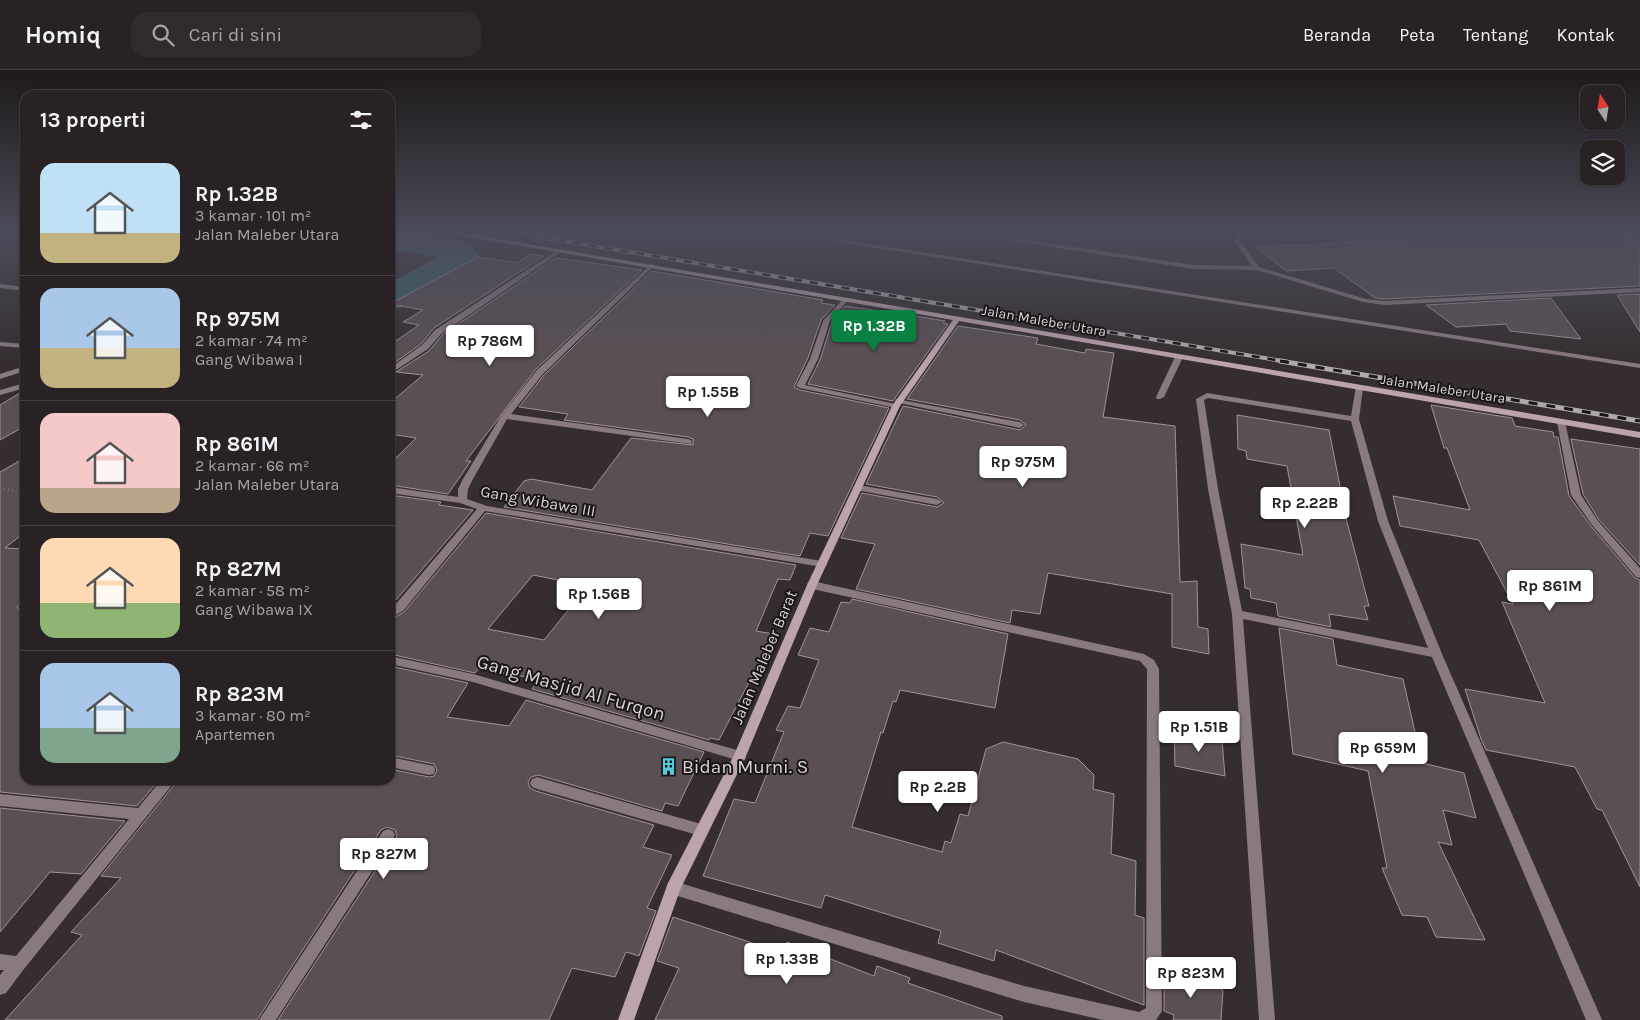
<!DOCTYPE html>
<html lang="id">
<head>
<meta charset="utf-8">
<style>
	:root { --surface:#282224; --page:#302a2c; --text:#f1f3f6; --muted:#a5a4a6; --line:#443f41; --accent:#0b8043 }
	body { margin:0; font-family:Karla,sans-serif; background:var(--page); color:var(--text); height:100vh; display:flex; flex-direction:column; font-size:19px; white-space:nowrap }
	* { box-sizing:border-box; margin:0 }
	p { font-size:16px; color:var(--muted) }
	.icon { flex:none; width:28px; height:28px; fill:none; stroke:currentColor; stroke-width:2; stroke-linecap:round; stroke-linejoin:round }
	.map { position:relative; flex:1; overflow:hidden }
	.side { position:absolute; left:20px; top:20px; width:375px; height:695px; display:flex; flex-direction:column; background:var(--surface); border-radius:15px; box-shadow:0 1px 4px #0004,0 0 0 1px var(--line) }
	.side>* { flex:none }
	.needle { width:32px; rotate:348deg }
	.buttons { position:absolute; left:1580px; top:15px; display:grid; gap:10px }
	.buttons a { display:grid; place-items:center; width:45px; height:45px; border-radius:10px; background:var(--surface); box-shadow:0 1px 4px #0004,0 0 0 1px var(--line); font-size:25px }
	.price { position:absolute; translate:-50% -42px; padding:0 11px; border-radius:5px; background:#fff; color:#222; font-size:16px; line-height:32px; filter:drop-shadow(0 1px 2px #0008) }
	.price::after { content:''; position:absolute; left:50%; top:30px; width:15px; height:11px; margin-left:-8px; background:inherit; clip-path:polygon(0 0,100% 0,50% 100%) }
	.price.on { background:var(--accent); color:#fff }
	ul { padding:0; list-style:none }
	li { display:flex; align-items:center; gap:15px; height:125px; padding:0 20px }
	li+li { border-top:1px solid var(--line) }
	li span { display:grid; place-items:center; flex:none; width:140px; height:100px; border-radius:15px; color:#555 }
	li>.icon { margin-inline-start:auto }
	span .icon { width:60px; height:60px; fill:#fffc; stroke-width:1 }
	li b { font-size:21px }
	h2 { display:flex; justify-content:space-between; align-items:center; height:60px; padding:0 20px; font-size:21px }
	header { display:flex; align-items:center; gap:30px; box-sizing:border-box; height:70px; padding:0 25px; background:var(--surface); border-bottom:1px solid var(--line) }
	header strong { font-size:24px }
	nav { display:flex; gap:28px; margin-inline-start:auto; font-size:18px }
	.search { width:350px; height:45px; background:var(--page); display:flex; align-items:center; gap:12px; box-sizing:border-box; padding:0 18px; border-radius:15px; color:var(--muted); font-size:19px }
	.map>svg:first-child { display:block }
</style>
</head>
<body>
<header>
<strong>Homiq</strong>
<div class="search"><svg class="icon" aria-label="search" viewBox="0 0 24 24"><circle cx="10" cy="10" r="6"/><path d="M15 15l6 6"/></svg>Cari di sini</div>
<nav><a>Beranda</a><a>Peta</a><a>Tentang</a><a>Kontak</a></nav>
</header>
<div class="map">
<svg width="1640" height="950" viewBox="0 0 1640 950">
	<rect width="100%" height="100%" fill="#352d30"/>
	<g fill="none" stroke-linecap="round" stroke-linejoin="round">
		<!-- river -->
		<path fill="#3c656b" fill-rule="evenodd" d="M390 162C415 162 464 162 479 184L471 196 403 237 390 240V213L438 187 390 179Z"/>
	</g>
	<!-- building -->
	<g fill="#5a5054" stroke="#9f9599" fill-rule="evenodd">
		<polygon points="1389,162 1615,162 1640,176 1640,216 1385,229 1375,228 1334,198 1286,201 1256,177 1401,170"/>
		<polygon points="530,184 544,186 434,258 421,274 390,296 390,275 419,255 403,252 423,240 390,234 478,187 517,193"/>
		<polygon points="556,188 642,200 536,299 466,391 471,391 448,424 390,415 390,394 416,368 390,364 390,333 423,305 396,302 429,281 442,265"/>
		<polygon points="652,201 823,230 821,233 835,235 821,250 808,288 794,317 800,320 889,338 828,466 810,463 800,486 504,437 524,411 531,409 592,420 631,368 693,375 693,369 688,367 564,350 568,344 519,337 544,305"/>
		<polygon points="1640,224 1640,262 1617,225"/>
		<polygon points="1551,228 1581,269 1510,261 1506,254 1456,257 1426,235"/>
		<polygon points="845,236 928,248 945,251 943,253 948,254 893,331 808,314 820,290 832,252"/>
		<polygon points="958,256 1038,268 1036,274 1085,283 1086,279 1114,283 1103,347 1175,356 1180,512 1197,511 1198,557 1208,559 1209,584 1172,577 1172,524 1048,503 1040,544 1012,540 1010,553 856,519 875,474 841,468 862,423 937,437 944,433 937,427 866,414 903,336 1020,360 1026,355 1020,350 907,329"/>
		<polygon points="25,320 25,356 0,370 0,335"/>
		<polygon points="1431,335 1512,348 1515,356 1553,362 1554,367 1558,367 1569,426 1591,456 1635,508 1640,510 1640,817 1602,740 1597,739 1575,697 1486,680 1481,669 1465,619 1545,633 1502,532 1513,534 1479,470 1400,456 1393,426 1470,440 1447,378 1444,378"/>
		<polygon points="1237,345 1329,360 1347,452 1369,536 1364,536 1368,550 1329,544 1331,557 1278,546 1276,533 1251,528 1250,519 1245,518 1241,474 1303,485 1287,396 1247,389 1246,381 1238,379"/>
		<polygon points="1571,369 1640,379 1640,495 1599,450 1583,424"/>
		<polygon points="25,388 25,462 5,478 25,479 25,530 17,537 25,544 25,710 159,710 137,736 0,722 0,402"/>
		<polygon points="390,425 441,432 439,435 473,440 390,537"/>
		<path d="M486 443 796 495 790 510 778 509 756 561 774 564 719 670 710 668 709 670 532 619 539 609 478 599 475 603 390 584V550L404 542ZM533 505 588 516 544 570 488 559Z"/>
		<polygon points="852,529 1008,564 995,638 900,620 896,632 893,631 883,663 881,662 852,757 942,782 945,771 951,773 960,744 968,746 986,679 1003,672 1078,689 1094,705 1093,719 1114,724 1111,784 1136,791 1135,845 1144,848 1144,935 996,880 994,891 938,873 941,861 825,825 821,838 703,806 734,729 755,733 784,662 776,660 788,636 800,638 819,590 798,585 810,558 829,562 841,532 850,533"/>
		<polygon points="1279,558 1333,569 1337,595 1403,609 1422,693 1464,703 1476,748 1443,740 1452,775 1438,772 1485,870 1436,867 1427,847 1402,845 1382,798 1387,798 1368,701 1293,684"/>
		<polygon points="390,596 468,613 447,647 509,656 526,630 704,682 678,736 665,733 662,741 538,705 531,707 528,712 530,718 536,721 654,755 643,777 672,785 647,838 656,841 639,886 626,882 615,907 572,898 549,950 278,950 395,770 397,766 395,760 387,757 381,760 257,950 5,950 82,865 71,862 121,808 101,806 178,710 390,710 390,699 429,707 434,706 437,700 434,694 390,685"/>
		<polygon points="1174,660 1222,670 1225,706 1175,696"/>
		<polygon points="0,738 125,751 81,804 50,802 0,862"/>
		<polygon points="673,847 783,883 787,872 874,906 877,896 910,908 908,913 1002,946 1002,950 655,950 679,898 657,891"/>
		<polygon points="1164,899 1223,920 1221,950 1173,950 1174,945 1164,941"/>
	</g>
	<g fill="none" stroke-linecap="round" stroke-linejoin="round">
		<!-- path-far1 -->
		<polyline stroke="#726a6d" stroke-width="2" stroke-dasharray="0.5 2.5" stroke-linecap="butt" points="0,184 25,186"/>
		<!-- path -->
		<g stroke="#726a6d" stroke-width="2.5" stroke-dasharray="1 3" stroke-linecap="butt">
			<polyline points="0,403 25,387"/>
			<polyline points="0,418 25,423"/>
		</g>
		<!-- lane -->
		<g fill="#897980" fill-rule="evenodd">
			<polygon points="776,162 793,162 1640,294 1640,298"/>
			<polygon points="957,162 975,162 1194,195 1252,196 1235,172 1235,162 1241,162 1241,172 1259,197 1366,229 1385,231 1640,218 1640,222 1385,235 1363,232 1257,200 1194,199"/>
			<polygon points="1617,162 1625,162 1640,170 1640,174"/>
			<polygon points="1176,285 1182,285 1183,287 1164,327 1160,329 1157,329 1156,327"/>
		</g>
		<!-- street -->
		<g fill="#897980" fill-rule="evenodd">
			<polygon points="559,179 564,180 441,264 428,279 390,304 390,298 422,275 435,260"/>
			<polygon points="651,194 653,195 653,197 543,304 511,344 688,369 691,370 692,372 691,374 507,349 473,409 468,419 467,429 487,436 822,491 827,494 826,496 822,497 485,441 403,541 390,548 390,539 395,535 477,439 460,433 390,423 390,417 458,427 458,419 463,409 501,346 537,300"/>
			<polygon points="0,214 25,217 25,221 0,218"/>
			<polygon points="844,228 849,229 830,251 818,289 805,315 896,334 899,334 899,338 896,338 800,318 796,316 810,289 823,251"/>
			<polygon points="0,272 25,274 25,278 0,276"/>
			<polygon points="25,296 25,301 0,309 0,304"/>
			<polygon points="25,313 25,318 0,325 0,320"/>
			<path d="M1356 316H1362L1363 318 1359 349 1388 451 1442 584 1602 950H1586L1432 587 1243 549 1275 950H1259L1232 544 1208 419 1196 329 1207 323 1351 346ZM1208 328 1351 351 1378 451 1428 578 1242 541 1218 419 1204 330Z"/>
			<polygon points="896,329 1020,352 1024,355 1020,358 899,333 895,331"/>
			<polygon points="1561,349 1565,352 1581,425 1598,451 1640,498 1640,508 1636,507 1592,455 1571,425 1557,352"/>
			<polygon points="859,415 937,429 942,432 937,435 856,420 854,418 856,416"/>
			<polygon points="812,511 1144,584 1154,590 1159,599 1162,941 1156,950 1103,950 1024,932 668,823 666,818 668,813 673,811 1024,916 1139,942 1146,938 1147,599 1140,591 808,518 807,515 808,512"/>
			<polygon points="390,586 473,604 740,681 745,682 746,686 745,690 740,691 473,612 390,594"/>
			<polygon points="390,687 429,695 434,696 435,700 434,704 429,705 390,697"/>
			<polygon points="537,707 701,754 706,756 708,760 706,764 701,766 537,719 532,717 530,713 532,709"/>
			<polygon points="161,710 176,710 24,899 6,923 0,925 0,905 4,900 0,900 0,884 16,886 129,749 0,736 0,724 138,738"/>
			<polygon points="388,759 393,761 395,765 393,769 276,950 259,950 383,761"/>
		</g>
		<!-- secondary -->
		<polygon fill="#bca3ad" fill-rule="evenodd" points="440,162 457,162 1640,362 1640,368 959,251 900,336 817,515 746,686 680,820 634,950 618,950 668,813 734,685 807,515 892,336 953,250"/>
		<defs>
			<polyline id="rail-far1" points="510,162 1288,292"/>
			<polyline id="rail" points="1280,291 1640,351"/>
		</defs>
		<!-- rail-far1 casing -->
		<use href="#rail-far1" stroke="#afa9ac" stroke-width="4"/>
		<!-- rail casing -->
		<use href="#rail" stroke="#afa9ac" stroke-width="5"/>
		<!-- rail-far1 -->
		<use href="#rail-far1" stroke="#1a1618" stroke-width="2.5" stroke-dasharray="8" stroke-linecap="butt"/>
		<!-- rail -->
		<use href="#rail" stroke="#1a1618" stroke-width="3" stroke-dasharray="9" stroke-linecap="butt"/>
	</g>
	<!-- sky -->
	<linearGradient id="sky" x2="0" y2="1"><stop stop-color="#1d191a"/><stop offset="0.55" stop-color="#4b4c59"/><stop offset="1" stop-color="#4b4c59" stop-opacity="0"/></linearGradient>
	<rect width="1640" height="295" fill="url(#sky)"/>
	<!-- icons -->
	<defs>
		<symbol id="building-bare" viewBox="-9 -9 18 18"><path d="M-4-6H4V6H1V3H-1V6H-4ZM-2.5-4.3h1.7v1.8h-1.7ZM.8-4.3h1.7v1.8H.8ZM-2.5-1h1.7V.8h-1.7ZM.8-1h1.7V.8H.8Z" fill="#53cbdc" stroke="#1a1618" stroke-width="2.5" paint-order="stroke"/></symbol>
	</defs>
	<g fill-rule="evenodd">
		<use href="#building-bare" x="656" y="684" width="25" height="25"/>
	</g>
	<g text-anchor="middle" dominant-baseline="central" stroke-width="4" stroke-linejoin="round" paint-order="stroke">
		<!-- far-street labels -->
		<g font-size="14" fill="#d8d2d5" stroke="#1a1618">
			<text transform="translate(1044 251) rotate(10)">Jalan Maleber Utara</text>
			<text transform="translate(1443 319) rotate(9)">Jalan Maleber Utara</text>
		</g>
		<!-- street labels -->
		<g font-size="16" fill="#d8d2d5" stroke="#1a1618">
			<text transform="translate(538 431) rotate(10)">Gang Wibawa III</text>
			<text transform="translate(764 587) rotate(-67)">Jalan Maleber Barat</text>
		</g>
		<!-- near-street labels -->
		<g font-size="19" fill="#d8d2d5" stroke="#1a1618">
			<text transform="translate(571 618) rotate(16)">Gang Masjid Al Furqon</text>
		</g>
		<!-- near-poi labels -->
		<g font-size="19" fill="#d8d2d5" stroke="#1a1618" text-anchor="start">
			<text x="682" y="697">Bidan Murni. S</text>
		</g>
	</g>
</svg>
<div class="buttons">
<a><svg class="needle" viewBox="-14 -14 28 28"><path d="M0-13l5 13h-10z" fill="#e53935"/><path d="M0 13l5-13h-10z" fill="#a5a4a6"/></svg></a>
<a><svg class="icon" aria-label="layers" viewBox="0 0 24 24"><path d="M12 4l9 5-9 5-9-5zM3 14l9 5 9-5"/></svg></a>
</div>
<b class="price on" style="left:874px;top:282px">Rp 1.32B</b>
<b class="price" style="left:490px;top:297px">Rp 786M</b>
<b class="price" style="left:708px;top:348px">Rp 1.55B</b>
<b class="price" style="left:1023px;top:418px">Rp 975M</b>
<b class="price" style="left:1305px;top:459px">Rp 2.22B</b>
<b class="price" style="left:1550px;top:542px">Rp 861M</b>
<b class="price" style="left:599px;top:550px">Rp 1.56B</b>
<b class="price" style="left:1199px;top:683px">Rp 1.51B</b>
<b class="price" style="left:1383px;top:704px">Rp 659M</b>
<b class="price" style="left:938px;top:743px">Rp 2.2B</b>
<b class="price" style="left:384px;top:810px">Rp 827M</b>
<b class="price" style="left:787px;top:915px">Rp 1.33B</b>
<b class="price" style="left:1191px;top:929px">Rp 823M</b>
<section class="side">
<h2>13 properti<svg class="icon" aria-label="filters" viewBox="0 0 24 24"><path d="M4 7h16M4 17h16"/><circle cx="9" cy="7" r="2"/><circle cx="15" cy="17" r="2"/></svg></h2>
<ul>
<li><span style="background:linear-gradient(#bfe0f5 70%,#c2b280 0)"><svg class="icon" aria-label="home" viewBox="0 0 24 24"><path d="M3 11l9-7 9 7M6 9v11h12V9"/></svg></span><div><b>Rp 1.32B</b><p>3 kamar · 101 m²</p><p>Jalan Maleber Utara</p></div></li>
<li><span style="background:linear-gradient(#a9c7e8 60%,#c2b280 0)"><svg class="icon" aria-label="home" viewBox="0 0 24 24"><path d="M3 11l9-7 9 7M6 9v11h12V9"/></svg></span><div><b>Rp 975M</b><p>2 kamar · 74 m²</p><p>Gang Wibawa I</p></div></li>
<li><span style="background:linear-gradient(#f6c9c9 75%,#b9a48a 0)"><svg class="icon" aria-label="home" viewBox="0 0 24 24"><path d="M3 11l9-7 9 7M6 9v11h12V9"/></svg></span><div><b>Rp 861M</b><p>2 kamar · 66 m²</p><p>Jalan Maleber Utara</p></div></li>
<li><span style="background:linear-gradient(#ffd9b3 65%,#8fb573 0)"><svg class="icon" aria-label="home" viewBox="0 0 24 24"><path d="M3 11l9-7 9 7M6 9v11h12V9"/></svg></span><div><b>Rp 827M</b><p>2 kamar · 58 m²</p><p>Gang Wibawa IX</p></div></li>
<li><span style="background:linear-gradient(#a9c7e8 65%,#7fa58c 0)"><svg class="icon" aria-label="home" viewBox="0 0 24 24"><path d="M3 11l9-7 9 7M6 9v11h12V9"/></svg></span><div><b>Rp 823M</b><p>3 kamar · 80 m²</p><p>Apartemen</p></div></li>
</ul>
</section>
</div>
</body>
</html>
